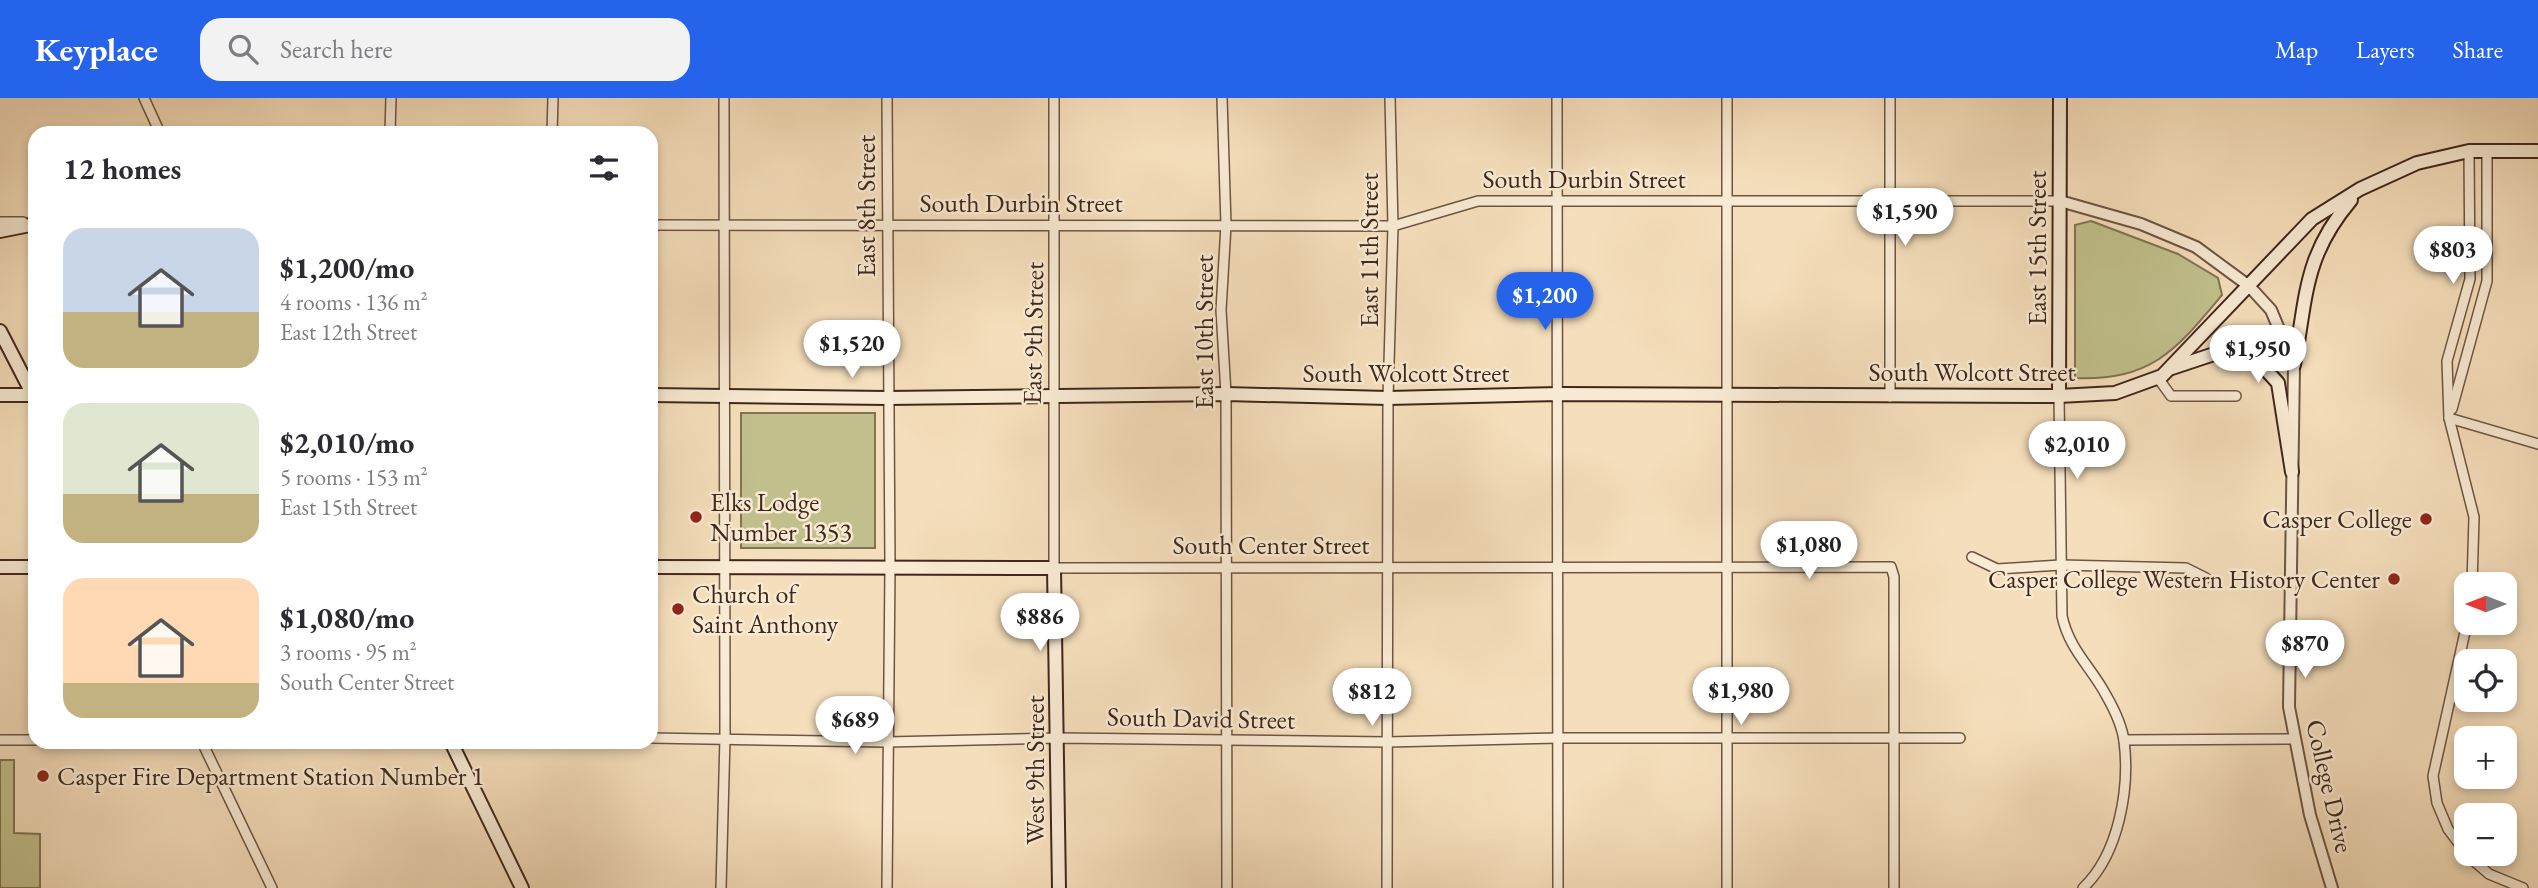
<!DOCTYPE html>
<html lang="en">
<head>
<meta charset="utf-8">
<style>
	:root { --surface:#fff; --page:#f2f2f3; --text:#2b2b33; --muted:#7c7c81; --accent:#2563eb }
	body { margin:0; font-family:"EB Garamond",serif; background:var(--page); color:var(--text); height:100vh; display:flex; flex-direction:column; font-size:26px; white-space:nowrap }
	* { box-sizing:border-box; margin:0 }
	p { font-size:23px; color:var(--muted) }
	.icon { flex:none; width:38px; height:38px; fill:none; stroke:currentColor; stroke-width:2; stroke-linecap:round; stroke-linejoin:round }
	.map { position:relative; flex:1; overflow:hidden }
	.sheet { position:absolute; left:28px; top:28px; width:630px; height:623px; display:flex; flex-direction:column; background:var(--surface); border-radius:21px; box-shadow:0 4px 10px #0003 }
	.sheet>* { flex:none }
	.needle { width:46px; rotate:270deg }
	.controls { position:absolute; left:2454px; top:474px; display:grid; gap:14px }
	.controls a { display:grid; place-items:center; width:63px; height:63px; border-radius:14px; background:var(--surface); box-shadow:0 4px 10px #0003; font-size:35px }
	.price { position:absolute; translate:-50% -60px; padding:0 16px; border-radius:24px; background:#fff; color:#222; font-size:23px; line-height:46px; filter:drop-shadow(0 2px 4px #0008) }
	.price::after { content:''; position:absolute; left:50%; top:42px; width:21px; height:16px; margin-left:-10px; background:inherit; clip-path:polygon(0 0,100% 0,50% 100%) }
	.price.selected { background:var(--accent); color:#fff }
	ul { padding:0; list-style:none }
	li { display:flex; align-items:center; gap:21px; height:175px; padding:0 35px }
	li span { display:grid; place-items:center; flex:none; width:196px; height:140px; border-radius:21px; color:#555 }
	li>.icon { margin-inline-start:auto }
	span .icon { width:84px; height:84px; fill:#fffc; stroke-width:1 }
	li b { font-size:30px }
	h2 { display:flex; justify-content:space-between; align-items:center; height:84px; padding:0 35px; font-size:30px }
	header { display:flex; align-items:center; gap:42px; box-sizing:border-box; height:98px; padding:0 35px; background:var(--accent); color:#fff }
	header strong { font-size:33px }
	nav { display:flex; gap:38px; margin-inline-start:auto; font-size:24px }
	.search { width:490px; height:63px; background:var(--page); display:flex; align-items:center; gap:18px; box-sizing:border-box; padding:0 24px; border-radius:21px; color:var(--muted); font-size:26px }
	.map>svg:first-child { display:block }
</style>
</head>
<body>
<header>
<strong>Keyplace</strong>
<div class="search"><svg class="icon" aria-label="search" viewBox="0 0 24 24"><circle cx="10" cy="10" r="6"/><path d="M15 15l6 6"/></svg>Search here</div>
<nav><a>Map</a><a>Layers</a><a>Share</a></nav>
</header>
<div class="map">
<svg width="2538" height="790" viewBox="0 0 2538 790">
	<rect width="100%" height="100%" fill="#f5debb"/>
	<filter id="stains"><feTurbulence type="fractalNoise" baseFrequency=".00286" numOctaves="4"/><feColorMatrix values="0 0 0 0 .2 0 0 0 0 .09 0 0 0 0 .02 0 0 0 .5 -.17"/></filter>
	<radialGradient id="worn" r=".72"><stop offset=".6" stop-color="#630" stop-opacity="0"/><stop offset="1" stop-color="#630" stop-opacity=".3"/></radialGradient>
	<!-- green -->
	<g fill="#c1c08c" stroke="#807454" stroke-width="2">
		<path d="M2091 123 2178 156 2218 180 2222 197C2176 252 2152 283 2075 280V127Z"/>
		<rect x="741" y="315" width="134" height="135"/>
		<polygon points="0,662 14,662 14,735 40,736 40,790 0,790"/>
	</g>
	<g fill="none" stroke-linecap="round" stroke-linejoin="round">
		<defs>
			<g id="minor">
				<polyline points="144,0 160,35"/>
				<polyline points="887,0 890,469 887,790"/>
				<polyline points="1054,0 1054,470 1891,469 1894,479 1894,790"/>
				<polyline points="1222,0 1226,127 1221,212 1226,296 1227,790"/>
				<polyline points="1557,0 1558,790"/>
				<polyline points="390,35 391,0"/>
				<polyline points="552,35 553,0"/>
				<polyline points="2469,53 2470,181 2447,263 2449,320 2474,419 2472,486"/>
				<polyline points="0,124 23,124"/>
				<polyline points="651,127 1393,128 1478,103 2060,103"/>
				<polyline points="2158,280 2171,298 2236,298"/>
				<path d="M2059 298 2062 518C2069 551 2091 569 2106 597 2114 611 2122 627 2124 643 2130 690 2119 756 2083 790"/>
				<polyline points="1890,299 1890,0"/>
				<polyline points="2452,311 2487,183 2487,53"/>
				<polyline points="2449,320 2538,346"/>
				<polyline points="1972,459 1997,471 2061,467 2186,470 2206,480"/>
				<polyline points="651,640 887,644 1059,640 1387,644 1559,640 1960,640"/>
				<polyline points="0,642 35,642"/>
				<polyline points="2124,642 2293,641"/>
				<polyline points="202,644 272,790"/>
				<polyline points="2466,755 2448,731 2437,705 2433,678 2467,525"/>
				<polyline points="2466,756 2489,776 2523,790"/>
				<polyline points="721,790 725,640 724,0"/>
				<polyline points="1387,790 1388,300 1393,128 1390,0"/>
				<polyline points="1727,790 1727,0"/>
			</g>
			<polyline id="tertiary" points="2060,103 2141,126 2196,149 2249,188 2271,212 2294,267 2289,609 2310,717 2332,790"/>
			<g id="secondary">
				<polyline points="0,133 35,126"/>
				<polyline points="0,233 33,297"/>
				<path d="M2294 267C2307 199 2303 159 2351 102"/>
				<polyline points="2172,270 2217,255 2237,254 2258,263 2278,285 2292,374"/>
				<polyline points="0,297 35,297"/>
				<polyline points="651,297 887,300 1226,296 1388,300 1560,296 2059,298 2115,295 2162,278 2312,121 2360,91 2417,65 2469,53 2538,53"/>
				<polyline points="2059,298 2060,0"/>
				<polyline points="0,469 35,469"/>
				<polyline points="651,469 1054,470 1059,790"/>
				<polyline points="451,644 522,790"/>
			</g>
		</defs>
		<!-- minor casing -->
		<use href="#minor" stroke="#6d5544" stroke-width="12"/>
		<!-- tertiary casing -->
		<use href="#tertiary" stroke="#6d5544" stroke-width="14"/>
		<!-- secondary casing -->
		<use href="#secondary" stroke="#40271c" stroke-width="16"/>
		<!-- minor -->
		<use href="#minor" stroke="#f8ead3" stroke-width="9"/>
		<!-- tertiary -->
		<use href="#tertiary" stroke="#f8ead3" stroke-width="10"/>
		<!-- secondary -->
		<use href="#secondary" stroke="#f8ead3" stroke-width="12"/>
	</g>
	<!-- markers -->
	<g fill="#8f2418" stroke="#f8ead3" stroke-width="2.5">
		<circle cx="696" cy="419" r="7"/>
		<circle cx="2426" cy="421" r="7"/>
		<circle cx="2394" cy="481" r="7"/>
		<circle cx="678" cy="511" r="7"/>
		<circle cx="43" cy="678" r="7"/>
	</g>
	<g text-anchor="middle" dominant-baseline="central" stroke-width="5" stroke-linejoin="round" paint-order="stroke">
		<!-- street labels -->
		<g font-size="26" fill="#40271c" stroke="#f8ead3">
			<text x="1584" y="81">South Durbin Street</text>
			<text x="1021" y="105">South Durbin Street</text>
			<text transform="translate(866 108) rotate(-90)">East 8th Street</text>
			<text transform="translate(2037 150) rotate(-90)">East 15th Street</text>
			<text transform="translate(1369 152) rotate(-90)">East 11th Street</text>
			<text transform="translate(1204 234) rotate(-90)">East 10th Street</text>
			<text transform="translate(1033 235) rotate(-89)">East 9th Street</text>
			<text x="1972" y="274">South Wolcott Street</text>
			<text x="1406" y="275">South Wolcott Street</text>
			<text x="1271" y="447">South Center Street</text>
			<text transform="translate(1201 620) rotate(1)">South David Street</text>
			<text transform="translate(1035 672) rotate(-90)">West 9th Street</text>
			<text transform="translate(2330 688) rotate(77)">College Drive</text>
		</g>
		<!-- poi labels -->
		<g font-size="26" fill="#40271c" stroke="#f8ead3" text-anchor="start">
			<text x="710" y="404">Elks Lodge<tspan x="710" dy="30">Number 1353</tspan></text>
			<text x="2412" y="421" text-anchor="end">Casper College</text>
			<text x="2380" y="481" text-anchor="end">Casper College Western History Center</text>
			<text x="692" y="496">Church of<tspan x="692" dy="30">Saint Anthony</tspan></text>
			<text x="57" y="678">Casper Fire Department Station Number 1</text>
		</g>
	</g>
	<rect width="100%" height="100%" filter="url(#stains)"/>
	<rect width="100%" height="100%" fill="url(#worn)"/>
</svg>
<div class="controls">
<a><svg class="needle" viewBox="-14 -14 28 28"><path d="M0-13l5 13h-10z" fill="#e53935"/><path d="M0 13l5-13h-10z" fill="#7c7c81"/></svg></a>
<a><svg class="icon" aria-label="locate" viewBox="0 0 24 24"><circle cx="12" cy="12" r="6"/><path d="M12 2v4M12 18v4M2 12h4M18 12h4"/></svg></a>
<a>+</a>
<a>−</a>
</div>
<b class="price" style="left:1905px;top:150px">$1,590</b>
<b class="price" style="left:2453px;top:188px">$803</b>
<b class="price selected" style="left:1545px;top:234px">$1,200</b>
<b class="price" style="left:852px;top:282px">$1,520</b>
<b class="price" style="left:2258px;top:287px">$1,950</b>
<b class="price" style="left:2077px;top:383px">$2,010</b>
<b class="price" style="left:1809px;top:483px">$1,080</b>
<b class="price" style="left:1040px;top:555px">$886</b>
<b class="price" style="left:2305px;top:582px">$870</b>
<b class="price" style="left:1741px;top:629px">$1,980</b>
<b class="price" style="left:1372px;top:630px">$812</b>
<b class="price" style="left:855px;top:658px">$689</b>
<section class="sheet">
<h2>12 homes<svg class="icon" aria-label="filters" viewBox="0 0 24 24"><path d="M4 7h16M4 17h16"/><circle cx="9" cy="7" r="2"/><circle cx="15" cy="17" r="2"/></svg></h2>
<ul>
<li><span style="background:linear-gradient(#c9d6e8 60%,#c2b280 0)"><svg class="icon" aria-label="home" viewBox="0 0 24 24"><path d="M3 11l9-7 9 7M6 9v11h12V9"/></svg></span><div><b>$1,200/mo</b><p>4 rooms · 136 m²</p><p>East 12th Street</p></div></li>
<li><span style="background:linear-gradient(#dfe7d0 65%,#c2b280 0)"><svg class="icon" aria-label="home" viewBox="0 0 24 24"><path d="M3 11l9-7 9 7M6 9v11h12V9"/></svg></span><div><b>$2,010/mo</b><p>5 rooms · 153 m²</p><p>East 15th Street</p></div></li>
<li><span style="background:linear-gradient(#ffd9b3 75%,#c2b280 0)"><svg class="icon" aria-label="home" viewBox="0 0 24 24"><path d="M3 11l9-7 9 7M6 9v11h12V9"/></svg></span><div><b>$1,080/mo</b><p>3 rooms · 95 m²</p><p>South Center Street</p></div></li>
</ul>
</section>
</div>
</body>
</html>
